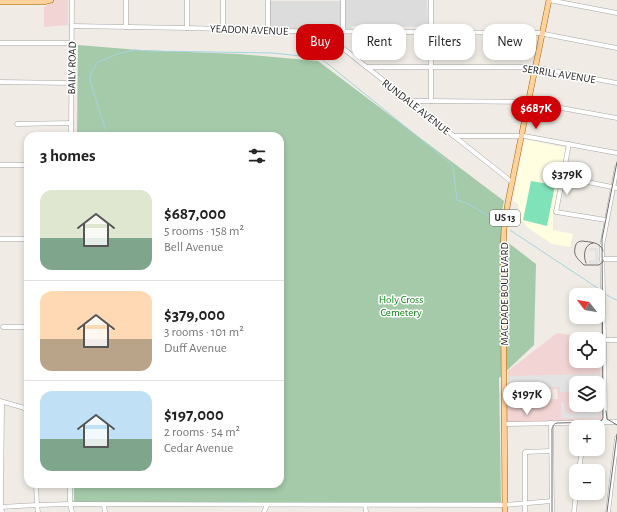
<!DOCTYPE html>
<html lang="en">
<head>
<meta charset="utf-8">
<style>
	:root { --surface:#fff; --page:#f2f2f2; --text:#222; --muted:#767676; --line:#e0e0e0; --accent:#cf0006 }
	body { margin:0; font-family:"Alegreya Sans",sans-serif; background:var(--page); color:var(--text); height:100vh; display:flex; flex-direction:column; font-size:15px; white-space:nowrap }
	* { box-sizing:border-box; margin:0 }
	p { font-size:13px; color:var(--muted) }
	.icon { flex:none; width:22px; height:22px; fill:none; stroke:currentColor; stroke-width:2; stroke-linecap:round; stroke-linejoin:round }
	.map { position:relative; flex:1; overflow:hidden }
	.sheet { position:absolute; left:24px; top:132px; width:260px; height:356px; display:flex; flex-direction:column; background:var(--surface); border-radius:12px; box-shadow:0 2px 6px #0003 }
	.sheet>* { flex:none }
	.banner { position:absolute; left:296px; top:24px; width:261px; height:36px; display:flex; gap:8px }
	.needle { width:26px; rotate:301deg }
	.fabs { position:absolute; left:569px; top:288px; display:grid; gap:8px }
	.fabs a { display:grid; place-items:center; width:36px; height:36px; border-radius:8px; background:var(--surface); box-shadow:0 2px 6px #0003; font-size:20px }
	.price { position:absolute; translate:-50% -34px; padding:0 9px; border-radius:14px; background:#fff; color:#222; font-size:13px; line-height:26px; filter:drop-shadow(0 1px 2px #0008) }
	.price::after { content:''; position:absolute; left:50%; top:24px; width:12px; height:9px; margin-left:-6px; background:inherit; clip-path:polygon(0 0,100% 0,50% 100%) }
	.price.active { background:var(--accent); color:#fff }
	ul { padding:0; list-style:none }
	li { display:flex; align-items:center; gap:12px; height:100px; padding:0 16px }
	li+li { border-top:1px solid var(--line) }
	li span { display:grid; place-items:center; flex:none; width:112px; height:80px; border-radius:12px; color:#555 }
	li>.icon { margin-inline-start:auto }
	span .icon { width:48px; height:48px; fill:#fffc; stroke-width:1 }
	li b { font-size:17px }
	h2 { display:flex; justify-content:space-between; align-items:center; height:48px; padding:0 16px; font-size:17px }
	.pill { padding:0 14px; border-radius:12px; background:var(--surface); box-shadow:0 2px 6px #0003; font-size:14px; line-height:36px }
	.pill.active { background:var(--accent); color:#fff }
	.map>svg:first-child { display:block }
</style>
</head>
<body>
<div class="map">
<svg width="617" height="512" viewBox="0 0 617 512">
	<rect width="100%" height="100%" fill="#f0ece5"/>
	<!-- residential -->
	<polygon fill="#dddcdc" points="345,0 427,0 428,27 352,26 351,31 267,30 269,1 344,1"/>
	<!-- commercial -->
	<g fill="#f2d4d4" fill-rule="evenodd">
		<polygon points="55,0 68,0 68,25 44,27 44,7"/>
		<path d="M557 333 596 339H576V361H598V339L600 340 601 419 505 424V405H532L533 400 558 399 557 389 508 392V371ZM576 383H598V405H576Z"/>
	</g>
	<!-- education -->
	<polygon fill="#fffee0" points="524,139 566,148 553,212 553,230 573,234 570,247 552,244 528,228 520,218 518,204 513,201"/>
	<!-- cemetery -->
	<polygon fill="#a5caaa" points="78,45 139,50 239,54 318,61 504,201 501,217 501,237 536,264 534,345 499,378 501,502 74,502 74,484 280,484 280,136 77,136"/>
	<!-- pitch -->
	<polygon fill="#80e2b9" points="531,181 555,185 547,226 523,220"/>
	<!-- parking -->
	<g fill="#e3e3e3">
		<polygon points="588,248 598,248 599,263 598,264 589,264 588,261 595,260 595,251 588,251"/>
		<polygon points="599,374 599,391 598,391 598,383 576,383 576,392 560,392 560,387 508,392 507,391 508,376"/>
		<polygon points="561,402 564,402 565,413 588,413 588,405 598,405 598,403 600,403 599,418 561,418"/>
	</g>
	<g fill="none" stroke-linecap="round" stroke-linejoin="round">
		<!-- stream -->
		<g stroke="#a4d4e0" stroke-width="1">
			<polyline points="108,136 103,122 91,84 90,77 92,71 98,62 120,53 135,50 150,51 273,53 319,58 323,60 449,162 453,167 457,200 469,204 498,222"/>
			<polyline points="510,230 599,289"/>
			<polyline points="607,295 612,298 617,300"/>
		</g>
		<defs>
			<g id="minor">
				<polyline points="549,0 617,13"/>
				<polyline points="72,26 187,28 223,29 233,31 268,31 539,33 617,48"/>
				<polyline points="126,27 126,0"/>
				<polyline points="187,28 187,0"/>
				<polyline points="223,29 223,0"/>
				<polyline points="268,31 268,0"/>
				<polyline points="321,31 512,182"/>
				<polyline points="343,31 343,0"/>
				<polyline points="0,43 72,43"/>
				<polyline points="366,67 533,67 617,83"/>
				<polyline points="0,82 71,83"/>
				<polyline points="410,101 431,101 528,102 617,118"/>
				<polyline points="431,101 431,0"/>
				<polyline points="17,124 71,123"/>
				<polyline points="71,136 72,0"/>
				<polyline points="453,136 524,136 617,153"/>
				<polyline points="569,144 556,212 606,220"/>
				<polyline points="0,165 28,165"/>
				<polyline points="563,177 617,188"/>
				<polyline points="0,239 28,239"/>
				<polyline points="602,259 617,259"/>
				<polyline points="3,327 28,327"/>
				<polyline points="604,340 617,340"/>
				<polyline points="0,401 28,409"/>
				<polyline points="2,402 1,507 2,512"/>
				<polyline points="605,422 604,340 602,246 617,167"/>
				<polyline points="551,423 552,512"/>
				<polyline points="504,424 617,422"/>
				<polyline points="579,471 582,449"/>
				<polyline points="36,484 37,505 38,512"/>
				<polyline points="70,484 70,504 72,512"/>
				<polyline points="104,505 105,512"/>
				<polyline points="365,505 366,512"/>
				<polyline points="0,507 37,505 70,504 505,505 552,501"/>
				<polyline points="264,512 267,505"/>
				<polyline points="525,512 525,452 551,451"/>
				<polyline points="574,512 576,493"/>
				<polyline points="608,512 617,438"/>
			</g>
			<g id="major">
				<polyline points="0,2 43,2 51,0"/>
				<polyline points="505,512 503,252 504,229 508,202 549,0"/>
			</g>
		</defs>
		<!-- minor casing -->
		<use href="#minor" stroke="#a6a6a6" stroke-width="5"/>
		<!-- major casing -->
		<use href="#major" stroke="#9b6300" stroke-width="6"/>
		<!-- minor -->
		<use href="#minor" stroke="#fff" stroke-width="4"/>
		<!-- major -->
		<use href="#major" stroke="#ffd19c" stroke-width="5"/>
		<!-- tram -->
		<g stroke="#6d6d6d" stroke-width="1">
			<path d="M603 251C601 242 590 242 582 241 577 242 576 243 575 248 573 256 579 260 584 265H599L603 262V260"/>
			<path d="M586 263C583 256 584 244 593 243"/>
			<polyline points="606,411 607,419 617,425"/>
			<path d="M552 512V429C553 425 554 424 557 423L598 422 601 421 603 418 602 239 617 162"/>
			<polyline points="607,512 617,434"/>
		</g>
	</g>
	<g text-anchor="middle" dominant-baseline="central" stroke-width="3" stroke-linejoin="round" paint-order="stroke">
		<!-- shield labels -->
		<rect fill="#fff" stroke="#626262" stroke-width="1" x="490" y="210" width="30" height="16" rx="3"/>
		<g font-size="10" font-weight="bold" fill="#1f1f1f">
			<text x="505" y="218">US 13</text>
		</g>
		<!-- street labels -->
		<g font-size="11" fill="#1f1f1f" stroke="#fff">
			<text transform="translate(249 30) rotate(2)">YEADON AVENUE</text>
			<text transform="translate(72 68) rotate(-89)">BAILY ROAD</text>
			<text transform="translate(559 74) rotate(9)">SERRILL AVENUE</text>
			<text transform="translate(416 107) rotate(38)">RUNDALE AVENUE</text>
			<text transform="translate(504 294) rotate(-90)">MACDADE BOULEVARD</text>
		</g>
		<!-- park labels -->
		<g font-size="11" fill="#07840e" stroke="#fff">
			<text x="401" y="299">Holy Cross<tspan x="401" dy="13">Cemetery</tspan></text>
		</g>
	</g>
</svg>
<div class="fabs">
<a><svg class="needle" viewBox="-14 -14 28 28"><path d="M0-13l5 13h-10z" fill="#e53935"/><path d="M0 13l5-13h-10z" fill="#767676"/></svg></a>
<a><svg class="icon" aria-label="locate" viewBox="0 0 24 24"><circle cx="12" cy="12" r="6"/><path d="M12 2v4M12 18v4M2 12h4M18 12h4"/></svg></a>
<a><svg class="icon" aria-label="layers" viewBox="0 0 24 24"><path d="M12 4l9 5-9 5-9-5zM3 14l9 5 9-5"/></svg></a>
<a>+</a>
<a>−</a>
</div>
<b class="price active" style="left:536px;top:130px">$687K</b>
<b class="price" style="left:567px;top:196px">$379K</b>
<b class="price" style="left:527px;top:416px">$197K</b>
<div class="banner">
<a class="pill active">Buy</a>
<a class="pill">Rent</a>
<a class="pill">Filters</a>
<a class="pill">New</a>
</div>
<section class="sheet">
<h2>3 homes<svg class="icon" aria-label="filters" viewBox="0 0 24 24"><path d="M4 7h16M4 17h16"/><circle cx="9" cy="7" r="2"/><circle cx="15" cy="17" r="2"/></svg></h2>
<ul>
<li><span style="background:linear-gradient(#dfe7d0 60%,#7fa58c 0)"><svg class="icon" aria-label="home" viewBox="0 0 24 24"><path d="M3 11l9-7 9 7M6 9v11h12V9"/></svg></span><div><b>$687,000</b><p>5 rooms · 158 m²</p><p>Bell Avenue</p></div></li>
<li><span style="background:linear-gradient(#ffd9b3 60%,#b9a48a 0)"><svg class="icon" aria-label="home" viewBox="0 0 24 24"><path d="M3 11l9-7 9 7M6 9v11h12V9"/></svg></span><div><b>$379,000</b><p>3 rooms · 101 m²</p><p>Duff Avenue</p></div></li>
<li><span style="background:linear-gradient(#bfe0f5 60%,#7fa58c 0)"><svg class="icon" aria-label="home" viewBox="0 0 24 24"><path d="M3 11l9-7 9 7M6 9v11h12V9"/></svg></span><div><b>$197,000</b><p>2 rooms · 54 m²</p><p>Cedar Avenue</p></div></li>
</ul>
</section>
</div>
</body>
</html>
